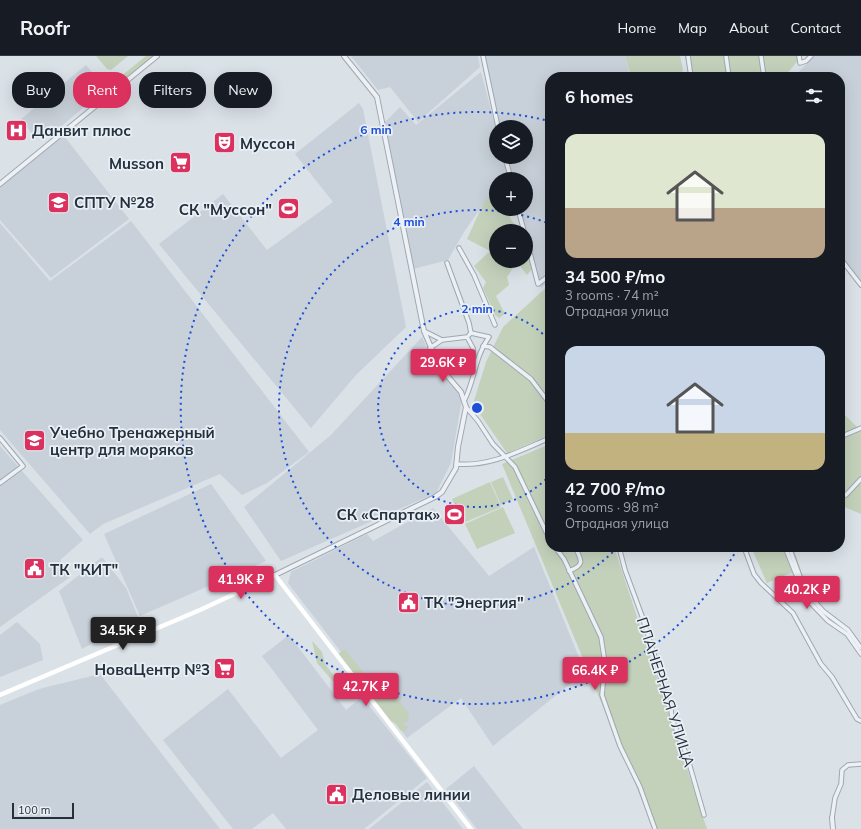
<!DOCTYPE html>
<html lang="en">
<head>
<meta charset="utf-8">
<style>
	:root { --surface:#171b24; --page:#20242c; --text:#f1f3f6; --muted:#9ea1a6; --line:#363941; --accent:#da315e }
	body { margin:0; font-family:Mulish,sans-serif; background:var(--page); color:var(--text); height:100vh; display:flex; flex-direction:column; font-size:15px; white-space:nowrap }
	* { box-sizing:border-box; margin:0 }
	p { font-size:13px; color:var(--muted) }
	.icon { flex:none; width:22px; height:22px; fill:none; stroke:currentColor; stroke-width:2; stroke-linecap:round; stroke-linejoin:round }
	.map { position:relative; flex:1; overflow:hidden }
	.drawer { position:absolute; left:545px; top:16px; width:300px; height:480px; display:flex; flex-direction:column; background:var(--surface); border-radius:16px; box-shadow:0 4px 16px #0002 }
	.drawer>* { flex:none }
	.banner { position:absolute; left:12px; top:16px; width:380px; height:36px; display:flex; gap:8px }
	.fabs { position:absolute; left:489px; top:64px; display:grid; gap:8px }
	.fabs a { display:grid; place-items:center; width:44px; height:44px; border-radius:50%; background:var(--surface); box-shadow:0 4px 16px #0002; font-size:20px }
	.scale { position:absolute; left:12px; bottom:10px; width:62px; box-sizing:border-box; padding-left:4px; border:2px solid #23303e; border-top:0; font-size:11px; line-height:14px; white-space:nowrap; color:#23303e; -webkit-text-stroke:3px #eaeff4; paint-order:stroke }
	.price { position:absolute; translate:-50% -34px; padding:0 9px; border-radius:4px; background:var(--accent); color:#fff; font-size:13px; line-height:26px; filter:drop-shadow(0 1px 2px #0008) }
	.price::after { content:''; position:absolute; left:50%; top:24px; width:12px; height:9px; margin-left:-6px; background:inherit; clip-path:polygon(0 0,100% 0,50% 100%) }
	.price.current { background:#222; color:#fff }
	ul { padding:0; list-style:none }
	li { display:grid; align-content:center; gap:8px; height:212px; padding:0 20px }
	li span { display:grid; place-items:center; height:124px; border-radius:12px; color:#555 }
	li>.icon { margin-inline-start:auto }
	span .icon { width:72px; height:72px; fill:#fffc; stroke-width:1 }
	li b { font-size:17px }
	h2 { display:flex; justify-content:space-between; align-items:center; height:48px; padding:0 20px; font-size:17px }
	.pill { padding:0 14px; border-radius:16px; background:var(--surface); box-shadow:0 4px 16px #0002; font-size:14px; line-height:36px }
	.pill.current { background:var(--accent); color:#fff }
	header { display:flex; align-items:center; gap:24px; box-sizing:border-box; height:56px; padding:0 20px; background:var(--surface); border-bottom:1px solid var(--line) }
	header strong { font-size:19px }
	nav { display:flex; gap:22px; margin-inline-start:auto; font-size:14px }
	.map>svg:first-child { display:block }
</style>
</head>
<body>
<header>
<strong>Roofr</strong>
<nav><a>Home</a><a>Map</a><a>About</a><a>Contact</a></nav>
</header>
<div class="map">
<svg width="861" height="773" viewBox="0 0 861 773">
	<rect width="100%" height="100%" fill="#dae1e7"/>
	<!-- built -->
	<g fill="#c8d0d9">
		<polygon points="351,0 478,0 480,11 418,66 390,31 378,34"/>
		<polygon points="485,0 625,0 630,21 550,21 550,224 541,232 537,224 519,153 526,153 526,123 512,123 506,101 526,101 526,71 500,71"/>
		<polygon points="814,0 861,0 861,225 840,203 840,21 794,21"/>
		<polygon points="86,9 106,32 57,74 51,69 36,83 21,63"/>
		<polygon points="481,16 496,73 496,101 503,101 509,123 496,123 496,136 487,143 464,176 448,204 413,213 385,66 400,51 416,69"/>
		<polygon points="359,47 363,53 406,271 356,319 311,372 159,188 223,138 267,194 333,146 295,98"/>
		<polygon points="64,80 129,163 51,222 0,164 0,130"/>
		<polygon points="131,165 309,396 267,427 242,439 220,418 103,468 90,478 0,374 0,167 50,225"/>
		<polygon points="422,281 435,310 462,342 451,407 436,437 281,505 244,451 331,379"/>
		<polygon points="0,390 83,484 60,504 70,521 0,571"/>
		<polygon points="211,428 266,505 140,560 104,478"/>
		<polygon points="433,452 489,520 534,491 585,616 493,690 461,642 407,682 288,527 291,516 367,478 373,485"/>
		<polygon points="102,501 126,532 138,561 82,593 59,535"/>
		<polygon points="17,566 40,588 43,604 0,621 0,579"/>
		<polygon points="289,579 346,654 362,641 427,722 364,773 286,773 273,757 252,773 233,773 163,684 228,633 281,702 318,674 262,600"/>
		<polygon points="100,618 220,773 0,773 0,649 39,633"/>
		<polygon points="474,710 523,773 477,773 446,733"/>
		<polygon points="427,726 463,773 369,773"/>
	</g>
	<!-- green -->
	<g fill="#c3d1bb">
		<polygon points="96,0 128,0 111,14 107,13"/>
		<polygon points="146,0 155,0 124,25 120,21"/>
		<polygon points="625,0 680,0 683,14 680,21 631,21"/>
		<polygon points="685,0 802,0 784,21 689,21"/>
		<polygon points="496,138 496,153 508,153 511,164 521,175 496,175 496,205 526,205 526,185 533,212 527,219 517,206 507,221 509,229 496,240 505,258 499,262 495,259 483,232 486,226 474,210 490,195 467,183 485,144"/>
		<polygon points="550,228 550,379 507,397 473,348 486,306 503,271"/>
		<polygon points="840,338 845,359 861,375 861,458 840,449"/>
		<polygon points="550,388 550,491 614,491 707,773 654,773 502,408"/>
		<polygon points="503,421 513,443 501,449 491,426"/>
		<polygon points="490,426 501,451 463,467 452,443"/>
		<polygon points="503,451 515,477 477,493 465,468"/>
		<polygon points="751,491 793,491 801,515 788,518 767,527"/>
		<polygon points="312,585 322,596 325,608 348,638 347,641 317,607"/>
		<polygon points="345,593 373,629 386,630 409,657 408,665 403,668 408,671 405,675 401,675 396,668 391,665 338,598"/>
	</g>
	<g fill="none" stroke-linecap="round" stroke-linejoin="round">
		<defs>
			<g id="minor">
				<polyline points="483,0 498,71"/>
				<polyline points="688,0 691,21"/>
				<polyline points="726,0 729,21"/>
				<polyline points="761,0 764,21"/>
				<polyline points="799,0 800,7 806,5 811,0"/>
				<polyline points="505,101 511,123"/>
				<polyline points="518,153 524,175"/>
				<polyline points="526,182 538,228 550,219"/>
				<polyline points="459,192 474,219 495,269"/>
				<polyline points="840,202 861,229"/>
				<polyline points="447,207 469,267 471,277 469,279"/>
				<polyline points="424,275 442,284 467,281 473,292 474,311"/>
				<polyline points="483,290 490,291 531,323 550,348"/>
				<polyline points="430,292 442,284"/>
				<path d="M465 343C475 323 475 300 489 281L471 277"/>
				<polyline points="466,351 478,365 493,388 515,411 550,484"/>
				<polyline points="840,381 861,372"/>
				<polyline points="0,382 23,410 0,427"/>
				<polyline points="547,384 550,393"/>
				<path d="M456 408C490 411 519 395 550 382"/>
				<polyline points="840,437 846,439 861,423"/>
				<polyline points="555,491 564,503 601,581 605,607 602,639 620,690 640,731 655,773"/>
				<polyline points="619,491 625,514 642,560 658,611 667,647 671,653 672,663 687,700 704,759"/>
				<polyline points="744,491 754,518 761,527 793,557 821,608 832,621 857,663 861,665"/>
				<polyline points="785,491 805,541 828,565 847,578 861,598"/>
				<polyline points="789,491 805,534 823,555 848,574 861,592"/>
				<path d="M569 515C585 509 582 505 575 491"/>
				<polyline points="832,762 835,742 841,728 842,714 848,709 861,708"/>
			</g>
			<g id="tertiary">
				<polyline points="0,128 157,0"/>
				<polyline points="275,519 435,441 442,436 456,412 458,391 466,351 461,336 439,310 424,275 377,41 344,0"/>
				<polyline points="832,762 833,773"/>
			</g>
		</defs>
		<!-- minor casing -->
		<use href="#minor" stroke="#9fa8b1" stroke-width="5.5"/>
		<!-- tertiary casing -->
		<use href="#tertiary" stroke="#9fa8b1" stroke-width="6"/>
		<!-- minor -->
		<use href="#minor" stroke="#edf1f5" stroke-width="3.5"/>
		<!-- tertiary -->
		<use href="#tertiary" stroke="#edf1f5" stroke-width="4"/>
		<!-- secondary -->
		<polyline stroke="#fff" stroke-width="4.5" points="0,639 200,554 275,519 471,773"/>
	</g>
	<!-- distance rings -->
	<g fill="none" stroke="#1d4ed8" stroke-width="2" stroke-dasharray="2 4">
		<path d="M550 419A99 99 0 1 1 550 285"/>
		<path d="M617 492A198 198 0 1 1 550 168"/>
		<path d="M737 493A296 296 0 1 1 549 65"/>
	</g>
	<!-- icons -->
	<defs>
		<symbol id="hospital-square" viewBox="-11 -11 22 22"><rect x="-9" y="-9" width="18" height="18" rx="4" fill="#da315e" stroke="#eaeff4"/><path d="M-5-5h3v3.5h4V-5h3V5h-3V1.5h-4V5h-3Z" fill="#fff"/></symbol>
		<symbol id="theatre-square" viewBox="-11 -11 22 22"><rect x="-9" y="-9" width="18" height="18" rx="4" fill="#da315e" stroke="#eaeff4"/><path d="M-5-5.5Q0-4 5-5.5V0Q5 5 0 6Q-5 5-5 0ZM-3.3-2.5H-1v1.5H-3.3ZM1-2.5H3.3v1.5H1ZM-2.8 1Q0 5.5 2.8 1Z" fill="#fff"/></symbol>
		<symbol id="supermarket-square" viewBox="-11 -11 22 22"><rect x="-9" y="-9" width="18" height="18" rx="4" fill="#da315e" stroke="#eaeff4"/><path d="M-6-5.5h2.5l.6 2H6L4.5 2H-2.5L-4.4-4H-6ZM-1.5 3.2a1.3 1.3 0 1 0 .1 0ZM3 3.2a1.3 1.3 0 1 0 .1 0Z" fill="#fff"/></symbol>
		<symbol id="university-square" viewBox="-11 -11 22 22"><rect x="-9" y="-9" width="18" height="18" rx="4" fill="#da315e" stroke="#eaeff4"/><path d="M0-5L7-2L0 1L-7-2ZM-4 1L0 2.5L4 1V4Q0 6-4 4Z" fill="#fff"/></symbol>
		<symbol id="stadium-square" viewBox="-11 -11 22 22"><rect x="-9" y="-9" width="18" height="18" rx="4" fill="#da315e" stroke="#eaeff4"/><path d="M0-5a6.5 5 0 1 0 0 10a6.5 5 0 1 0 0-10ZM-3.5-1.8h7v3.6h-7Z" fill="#fff"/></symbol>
		<symbol id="school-square" viewBox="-11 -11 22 22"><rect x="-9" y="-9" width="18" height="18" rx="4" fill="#da315e" stroke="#eaeff4"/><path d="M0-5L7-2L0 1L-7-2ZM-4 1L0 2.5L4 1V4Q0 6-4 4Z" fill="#fff"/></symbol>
		<symbol id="civic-square" viewBox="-11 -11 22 22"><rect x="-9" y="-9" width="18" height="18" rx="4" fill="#da315e" stroke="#eaeff4"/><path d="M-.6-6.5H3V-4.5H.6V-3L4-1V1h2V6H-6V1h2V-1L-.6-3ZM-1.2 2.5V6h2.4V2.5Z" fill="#fff"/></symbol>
	</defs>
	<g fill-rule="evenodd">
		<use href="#hospital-square" x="4" y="62" width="25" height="25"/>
		<use href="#theatre-square" x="212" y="74" width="25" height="25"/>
		<use href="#supermarket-square" x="168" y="94" width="25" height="25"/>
		<use href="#university-square" x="46" y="134" width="25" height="25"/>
		<use href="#stadium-square" x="276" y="140" width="25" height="25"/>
		<use href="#school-square" x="22" y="372" width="25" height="25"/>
		<use href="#stadium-square" x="442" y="446" width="25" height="25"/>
		<use href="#civic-square" x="22" y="500" width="25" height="25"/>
		<use href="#civic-square" x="396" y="534" width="25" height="25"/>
		<use href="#supermarket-square" x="212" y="600" width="25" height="25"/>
		<use href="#civic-square" x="324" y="726" width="25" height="25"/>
	</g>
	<g text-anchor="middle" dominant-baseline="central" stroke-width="3.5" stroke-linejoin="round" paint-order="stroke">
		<!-- poi labels -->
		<g font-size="15" font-weight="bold" fill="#23303e" stroke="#eaeff4" text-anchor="start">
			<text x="32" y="74">Данвит плюс</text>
			<text x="240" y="87">Муссон</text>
			<text x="164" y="107" text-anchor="end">Musson</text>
			<text x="74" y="146">СПТУ №28</text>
			<text x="272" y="153" text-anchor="end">СК "Муссон"</text>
			<text x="50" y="376">Учебно Тренажерный<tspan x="50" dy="17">центр для моряков</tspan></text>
			<text x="440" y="458" text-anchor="end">СК «Спартак»</text>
			<text x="50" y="513">ТК "КИТ"</text>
			<text x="424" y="546">ТК "Энергия"</text>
			<text x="210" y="613" text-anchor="end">НоваЦентр №3</text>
			<text x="352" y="738">Деловые линии</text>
		</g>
		<!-- street labels -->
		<g font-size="15" fill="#23303e" stroke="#eaeff4">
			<text transform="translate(666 636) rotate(72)">ПЛАНЕРНАЯ УЛИЦА</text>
		</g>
	</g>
	<circle cx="477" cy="352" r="6" fill="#1d4ed8" stroke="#eaeff4" stroke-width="2"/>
	<g font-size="12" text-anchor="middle" font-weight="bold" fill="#1d4ed8" stroke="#eaeff4" stroke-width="3.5" stroke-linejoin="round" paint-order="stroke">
		<text x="376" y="78">6 min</text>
		<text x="409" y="170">4 min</text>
		<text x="477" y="257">2 min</text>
	</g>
</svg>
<div class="fabs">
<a><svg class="icon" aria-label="layers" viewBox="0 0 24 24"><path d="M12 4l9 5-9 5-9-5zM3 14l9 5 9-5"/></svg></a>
<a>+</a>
<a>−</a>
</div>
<div class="scale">100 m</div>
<b class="price" style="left:443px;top:327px">29.6K ₽</b>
<b class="price" style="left:241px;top:544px">41.9K ₽</b>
<b class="price" style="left:807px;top:554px">40.2K ₽</b>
<b class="price current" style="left:123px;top:595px">34.5K ₽</b>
<b class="price" style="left:595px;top:635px">66.4K ₽</b>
<b class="price" style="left:366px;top:651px">42.7K ₽</b>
<div class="banner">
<a class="pill">Buy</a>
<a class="pill current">Rent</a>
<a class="pill">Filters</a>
<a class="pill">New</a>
</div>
<section class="drawer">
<h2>6 homes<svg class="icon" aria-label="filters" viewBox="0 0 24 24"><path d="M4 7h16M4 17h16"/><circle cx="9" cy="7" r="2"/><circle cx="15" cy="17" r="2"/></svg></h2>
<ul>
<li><span style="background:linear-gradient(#dfe7d0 60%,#b9a48a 0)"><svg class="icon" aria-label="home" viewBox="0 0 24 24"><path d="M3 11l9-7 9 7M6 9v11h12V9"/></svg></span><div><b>34 500 ₽/mo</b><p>3 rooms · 74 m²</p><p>Отрадная улица</p></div></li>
<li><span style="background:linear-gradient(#c9d6e8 70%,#c2b280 0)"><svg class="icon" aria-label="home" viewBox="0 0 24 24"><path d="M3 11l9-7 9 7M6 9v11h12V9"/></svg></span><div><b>42 700 ₽/mo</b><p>3 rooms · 98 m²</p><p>Отрадная улица</p></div></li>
</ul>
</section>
</div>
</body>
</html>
